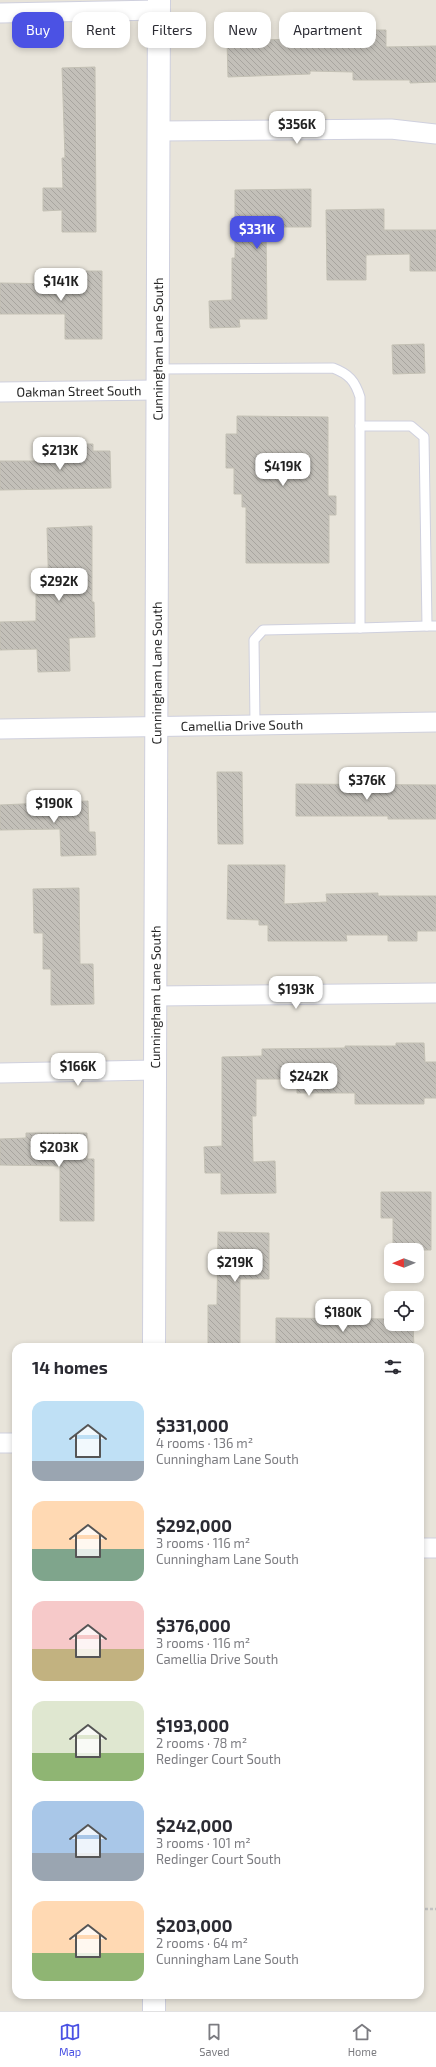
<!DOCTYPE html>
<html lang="en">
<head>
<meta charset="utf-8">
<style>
	:root { --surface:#fff; --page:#f2f2f3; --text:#2b2b33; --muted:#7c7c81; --line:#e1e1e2; --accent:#4b52e4 }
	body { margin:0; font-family:"Exo 2",sans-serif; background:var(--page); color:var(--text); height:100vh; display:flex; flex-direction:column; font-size:15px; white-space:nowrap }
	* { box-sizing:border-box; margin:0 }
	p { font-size:13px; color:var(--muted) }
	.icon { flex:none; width:22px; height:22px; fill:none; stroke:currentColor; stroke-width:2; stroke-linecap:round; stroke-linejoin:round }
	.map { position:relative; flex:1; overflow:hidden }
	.sheet { position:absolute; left:12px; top:1343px; width:412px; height:656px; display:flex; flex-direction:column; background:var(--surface); border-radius:12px; box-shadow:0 2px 6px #0003 }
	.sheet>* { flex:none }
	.top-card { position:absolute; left:12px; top:12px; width:412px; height:36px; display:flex; gap:8px }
	.needle { width:26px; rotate:269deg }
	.fabs { position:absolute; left:384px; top:1243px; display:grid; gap:8px }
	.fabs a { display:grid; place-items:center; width:40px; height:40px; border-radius:8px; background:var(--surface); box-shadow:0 2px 6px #0003; font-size:20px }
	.price { position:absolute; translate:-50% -34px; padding:0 9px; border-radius:8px; background:#fff; color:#222; font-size:13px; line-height:26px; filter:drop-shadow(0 1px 2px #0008) }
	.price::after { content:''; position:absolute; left:50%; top:24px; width:12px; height:9px; margin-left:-6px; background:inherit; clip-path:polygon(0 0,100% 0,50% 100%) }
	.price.active { background:var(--accent); color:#fff }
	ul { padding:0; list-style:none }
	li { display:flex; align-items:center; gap:12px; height:100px; padding:0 20px }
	li span { display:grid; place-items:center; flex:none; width:112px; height:80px; border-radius:12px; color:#555 }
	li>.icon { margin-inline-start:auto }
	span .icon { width:48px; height:48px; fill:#fffc; stroke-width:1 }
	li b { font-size:17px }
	h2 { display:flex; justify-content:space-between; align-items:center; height:48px; padding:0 20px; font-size:17px }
	.tag { padding:0 14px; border-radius:12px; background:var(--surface); box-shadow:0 2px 6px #0003; font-size:14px; line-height:36px }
	.tag.active { background:var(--accent); color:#fff }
	.tabs { display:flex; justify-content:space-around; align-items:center; height:56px; border-top:1px solid var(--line); background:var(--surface); font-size:11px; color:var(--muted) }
	.tabs a { display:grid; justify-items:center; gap:2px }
	.tabs .active { color:var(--accent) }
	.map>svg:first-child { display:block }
</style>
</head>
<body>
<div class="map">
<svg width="436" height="2011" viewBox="0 0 436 2011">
	<defs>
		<pattern id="building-back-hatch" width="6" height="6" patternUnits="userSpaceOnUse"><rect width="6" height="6" fill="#c3c0b9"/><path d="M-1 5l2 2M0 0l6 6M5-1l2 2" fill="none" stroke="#a8a59f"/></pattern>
	</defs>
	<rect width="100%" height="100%" fill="#e8e4da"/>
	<!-- building -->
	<g fill="url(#building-back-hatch)" stroke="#c3c0b4">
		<polygon points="329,30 386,30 386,47 436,46 436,82 410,83 410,80 353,80 353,72 310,71 310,74 228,77 227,41 329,38"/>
		<polygon points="95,67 96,232 62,232 62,210 43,211 43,188 63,188 62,158 65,158 62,68"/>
		<polygon points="311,189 311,227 266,227 267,319 239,319 240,327 210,328 209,301 232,300 232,258 235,258 235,190"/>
		<polygon points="384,209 384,230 436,230 436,271 410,271 410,254 366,255 366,280 327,280 326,210"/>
		<polygon points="65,271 102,271 102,339 65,339 65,314 0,314 0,283 65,284"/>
		<polygon points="424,344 425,373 393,374 392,345"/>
		<polygon points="237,416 328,417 328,496 336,496 336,515 329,515 329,563 246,563 246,507 242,507 242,494 234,494 234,468 226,468 226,434 237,434"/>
		<polygon points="56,444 93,444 93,451 110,451 111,488 0,490 0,461 56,461"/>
		<polygon points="92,526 92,602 94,602 95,637 69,638 70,671 38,672 37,649 0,650 0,622 36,621 36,594 49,594 47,528"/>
		<polygon points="217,772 242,772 243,844 218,844"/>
		<polygon points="296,784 436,785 436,819 388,819 388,816 296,816"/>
		<polygon points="88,801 89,832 95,832 96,855 61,856 60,829 0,830 0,805"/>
		<polygon points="228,865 285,865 284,904 327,902 326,894 378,893 378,896 436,896 436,931 417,931 417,941 388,941 388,935 346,935 347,941 268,941 268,925 259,925 259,920 227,919"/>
		<polygon points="79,888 80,964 93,964 94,1004 51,1005 51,969 43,969 43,933 34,933 33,889"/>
		<polygon points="396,1043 424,1043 425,1062 436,1062 436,1098 424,1098 424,1104 355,1104 355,1093 297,1093 297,1079 256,1079 256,1116 252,1116 253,1162 275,1161 276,1193 221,1194 221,1173 205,1173 204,1147 222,1146 222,1057 262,1056 262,1049 345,1048 345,1046 396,1046"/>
		<polygon points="26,1133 87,1133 87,1159 94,1159 94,1221 60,1221 60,1166 0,1165 0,1139 26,1138"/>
		<polygon points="381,1192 431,1192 431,1250 393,1250 393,1218 381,1218"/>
		<polygon points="218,1232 269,1233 269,1279 240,1279 240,1347 208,1347 208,1305 217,1305"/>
		<polygon points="276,1318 391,1319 391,1324 413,1324 414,1347 276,1347"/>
	</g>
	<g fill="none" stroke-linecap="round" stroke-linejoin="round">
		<defs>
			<g id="lane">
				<path d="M157 369 333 368C349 374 355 381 360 397V628L263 630 254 640 255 724"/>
				<polyline points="360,426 411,426 424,437 427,626 436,626"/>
				<polyline points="360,628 427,626"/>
			</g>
			<g id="street">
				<polyline points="0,13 159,10"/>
				<polyline points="159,131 391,129 436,134"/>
				<path id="s1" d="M0 392 157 390"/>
				<path id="s2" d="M0 729 436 722"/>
				<polyline points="155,996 436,993"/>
				<polyline points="0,1073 155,1070"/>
				<polyline points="0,1443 16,1443"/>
				<polyline points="420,1548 436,1548"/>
			</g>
			<g id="secondary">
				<path id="s3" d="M154 1347 159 0"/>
				<polyline points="154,2011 154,1995"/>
			</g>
		</defs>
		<!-- lane casing -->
		<use href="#lane" stroke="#cfd0de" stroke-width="11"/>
		<!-- street casing -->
		<use href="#street" stroke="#cfd0de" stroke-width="21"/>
		<!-- secondary casing -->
		<use href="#secondary" stroke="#cfd0de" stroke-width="24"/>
		<!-- path -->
		<polyline stroke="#c3c3c3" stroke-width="2.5" stroke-dasharray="3 2" stroke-linecap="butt" points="420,1909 436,1909"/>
		<!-- lane -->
		<use href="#lane" stroke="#fff" stroke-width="9"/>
		<!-- street -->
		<use href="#street" stroke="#fff" stroke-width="19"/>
		<!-- secondary -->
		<use href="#secondary" stroke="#fff" stroke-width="22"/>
	</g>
	<g text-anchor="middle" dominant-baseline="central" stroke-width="4" stroke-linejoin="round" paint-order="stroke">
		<!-- street labels -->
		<g font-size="13" fill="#272727" stroke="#fff">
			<text stroke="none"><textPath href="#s3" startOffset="998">Cunningham Lane South</textPath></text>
			<text stroke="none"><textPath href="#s1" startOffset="79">Oakman Street South</textPath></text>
			<text stroke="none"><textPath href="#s3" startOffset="674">Cunningham Lane South</textPath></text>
			<text stroke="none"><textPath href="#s2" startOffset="242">Camellia Drive South</textPath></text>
			<text stroke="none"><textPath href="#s3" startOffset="350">Cunningham Lane South</textPath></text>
		</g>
	</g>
</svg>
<div class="fabs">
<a><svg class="needle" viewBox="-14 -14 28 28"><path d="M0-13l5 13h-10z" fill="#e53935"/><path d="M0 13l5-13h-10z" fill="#7c7c81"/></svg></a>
<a><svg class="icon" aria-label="locate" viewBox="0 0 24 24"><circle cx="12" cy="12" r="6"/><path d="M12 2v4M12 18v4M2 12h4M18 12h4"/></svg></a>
</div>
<b class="price" style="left:297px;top:145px">$356K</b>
<b class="price active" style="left:257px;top:250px">$331K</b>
<b class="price" style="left:61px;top:302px">$141K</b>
<b class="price" style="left:60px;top:471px">$213K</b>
<b class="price" style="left:283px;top:487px">$419K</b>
<b class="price" style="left:59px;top:602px">$292K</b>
<b class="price" style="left:367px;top:801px">$376K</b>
<b class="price" style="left:54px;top:824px">$190K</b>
<b class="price" style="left:296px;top:1010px">$193K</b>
<b class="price" style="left:78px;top:1087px">$166K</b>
<b class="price" style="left:309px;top:1097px">$242K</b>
<b class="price" style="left:59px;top:1168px">$203K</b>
<b class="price" style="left:235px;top:1283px">$219K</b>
<b class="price" style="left:343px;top:1333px">$180K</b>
<div class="top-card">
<a class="tag active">Buy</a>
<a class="tag">Rent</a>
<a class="tag">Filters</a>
<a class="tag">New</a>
<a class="tag">Apartment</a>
</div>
<section class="sheet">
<h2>14 homes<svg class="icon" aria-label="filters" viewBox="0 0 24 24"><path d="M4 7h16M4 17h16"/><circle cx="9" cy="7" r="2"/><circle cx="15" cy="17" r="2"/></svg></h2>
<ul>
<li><span style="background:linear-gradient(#bfe0f5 75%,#9aa5b1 0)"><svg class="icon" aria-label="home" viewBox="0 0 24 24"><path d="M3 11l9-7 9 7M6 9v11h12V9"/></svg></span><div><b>$331,000</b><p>4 rooms · 136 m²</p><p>Cunningham Lane South</p></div></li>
<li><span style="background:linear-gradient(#ffd9b3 60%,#7fa58c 0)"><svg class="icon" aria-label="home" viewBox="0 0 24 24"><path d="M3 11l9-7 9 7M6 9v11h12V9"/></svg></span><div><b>$292,000</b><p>3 rooms · 116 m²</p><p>Cunningham Lane South</p></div></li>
<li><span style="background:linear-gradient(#f6c9c9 60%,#c2b280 0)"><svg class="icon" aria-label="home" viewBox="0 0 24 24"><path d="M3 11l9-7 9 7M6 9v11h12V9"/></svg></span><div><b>$376,000</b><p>3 rooms · 116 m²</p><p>Camellia Drive South</p></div></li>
<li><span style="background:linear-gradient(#dfe7d0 65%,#8fb573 0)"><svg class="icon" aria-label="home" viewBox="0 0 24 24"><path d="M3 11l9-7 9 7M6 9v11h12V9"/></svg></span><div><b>$193,000</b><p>2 rooms · 78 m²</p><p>Redinger Court South</p></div></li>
<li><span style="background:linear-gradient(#a9c7e8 65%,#9aa5b1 0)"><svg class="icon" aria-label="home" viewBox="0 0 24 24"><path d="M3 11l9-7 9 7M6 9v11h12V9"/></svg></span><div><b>$242,000</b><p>3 rooms · 101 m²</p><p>Redinger Court South</p></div></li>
<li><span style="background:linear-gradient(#ffd9b3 65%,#8fb573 0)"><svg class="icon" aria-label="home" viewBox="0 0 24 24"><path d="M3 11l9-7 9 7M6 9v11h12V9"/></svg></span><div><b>$203,000</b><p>2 rooms · 64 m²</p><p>Cunningham Lane South</p></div></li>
</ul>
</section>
</div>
<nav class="tabs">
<a class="active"><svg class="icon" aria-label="map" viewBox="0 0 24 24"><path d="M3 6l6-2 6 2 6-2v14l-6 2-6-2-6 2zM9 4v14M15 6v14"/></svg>Map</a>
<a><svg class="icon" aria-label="saved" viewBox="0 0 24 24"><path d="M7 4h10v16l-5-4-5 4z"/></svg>Saved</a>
<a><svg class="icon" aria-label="home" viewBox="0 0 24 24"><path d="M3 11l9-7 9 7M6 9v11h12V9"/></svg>Home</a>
</nav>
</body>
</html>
